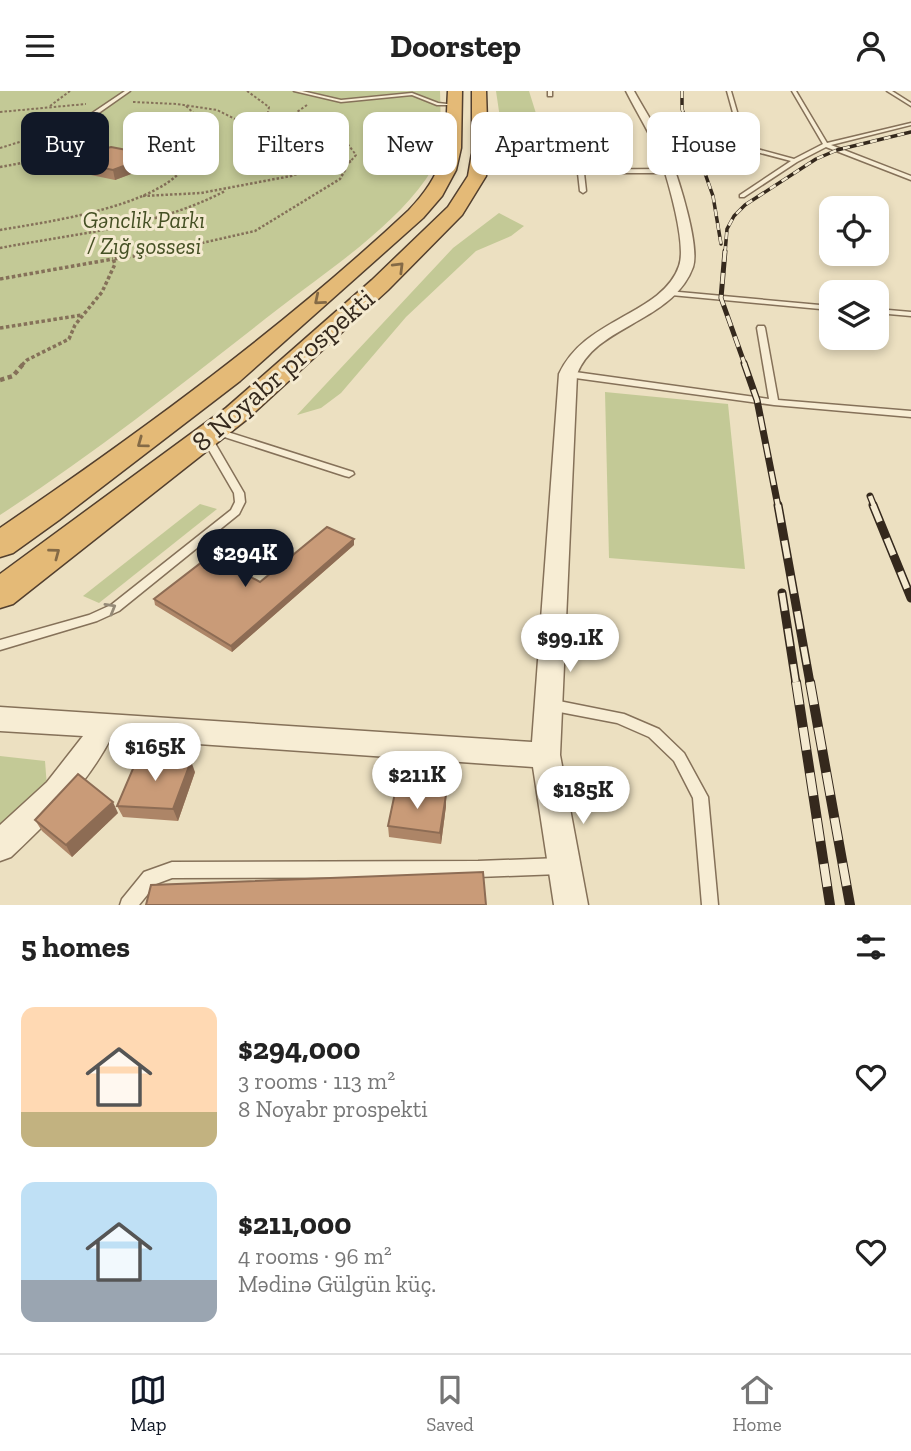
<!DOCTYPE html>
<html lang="en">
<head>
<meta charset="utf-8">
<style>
	:root { --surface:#fff; --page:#f2f2f2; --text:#222; --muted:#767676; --line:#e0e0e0; --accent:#111827 }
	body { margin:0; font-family:"Zilla Slab",serif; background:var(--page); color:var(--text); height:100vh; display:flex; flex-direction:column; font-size:26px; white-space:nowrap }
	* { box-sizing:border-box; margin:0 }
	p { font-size:23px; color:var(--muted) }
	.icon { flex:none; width:38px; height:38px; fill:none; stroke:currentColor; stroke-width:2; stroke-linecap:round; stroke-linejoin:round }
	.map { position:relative; height:814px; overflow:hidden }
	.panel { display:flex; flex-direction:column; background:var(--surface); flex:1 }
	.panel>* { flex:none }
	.hud { position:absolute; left:21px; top:21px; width:870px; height:63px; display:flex; gap:14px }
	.buttons { position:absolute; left:819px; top:105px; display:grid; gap:14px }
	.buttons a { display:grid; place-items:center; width:70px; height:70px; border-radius:14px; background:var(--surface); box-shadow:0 4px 10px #0003; font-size:35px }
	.price { position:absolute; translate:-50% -60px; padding:0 16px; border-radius:24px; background:#fff; color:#222; font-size:23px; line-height:46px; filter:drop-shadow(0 2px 4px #0008) }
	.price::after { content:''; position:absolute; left:50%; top:42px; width:21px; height:16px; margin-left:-10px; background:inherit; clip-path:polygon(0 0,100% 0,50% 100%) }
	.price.on { background:var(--accent); color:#fff }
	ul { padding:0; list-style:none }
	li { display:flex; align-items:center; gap:21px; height:175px; padding:0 21px }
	li span { display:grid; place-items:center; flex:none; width:196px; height:140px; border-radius:14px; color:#555 }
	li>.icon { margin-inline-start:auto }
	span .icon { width:84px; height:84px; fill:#fffc; stroke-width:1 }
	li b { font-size:30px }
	h2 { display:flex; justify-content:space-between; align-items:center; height:84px; padding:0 21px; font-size:30px }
	.pill { padding:0 24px; border-radius:14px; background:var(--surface); box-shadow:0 4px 10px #0003; font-size:24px; line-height:63px }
	.pill.on { background:var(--accent); color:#fff }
	header { display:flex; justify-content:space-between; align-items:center; height:91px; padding:0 21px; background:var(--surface); font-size:32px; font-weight:700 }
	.tab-bar { display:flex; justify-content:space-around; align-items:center; height:98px; border-top:2px solid var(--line); background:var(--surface); font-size:19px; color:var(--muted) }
	.tab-bar a { display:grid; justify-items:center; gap:4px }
	.tab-bar .on { color:var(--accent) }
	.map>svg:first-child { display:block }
</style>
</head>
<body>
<header><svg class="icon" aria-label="menu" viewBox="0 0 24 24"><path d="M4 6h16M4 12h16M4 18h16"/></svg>Doorstep<svg class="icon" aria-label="person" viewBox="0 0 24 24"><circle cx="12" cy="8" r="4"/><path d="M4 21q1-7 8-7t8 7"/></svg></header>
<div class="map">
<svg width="911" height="814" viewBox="0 0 911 814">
	<rect width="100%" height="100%" fill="#ece0c1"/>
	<!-- green -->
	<g fill="#c3c996">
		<path d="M0 0H440C441 26 442 66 426 88 390 139 327 180 278 218 187 289 97 361 0 424Z"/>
		<polygon points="496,0 529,0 550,67 506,68"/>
		<polygon points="499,122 524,135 511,145 476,160 406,226 341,302 321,317 297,324 453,157"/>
		<polygon points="605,301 728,313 745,478 609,467"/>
		<polygon points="200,413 217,418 99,512 83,505"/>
		<polygon points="0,665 45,670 47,696 0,735"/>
	</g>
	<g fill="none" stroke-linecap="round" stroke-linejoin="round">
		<defs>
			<g id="service">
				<path d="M125 0H130L83 33 50 44 42 50 47 59 75 70V72L51 79 27 69V67L45 62 36 50 46 42 79 31ZM49 64 68 71 51 75 34 68Z"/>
				<polygon points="294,0 302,0 341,9 412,2 438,12 456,14 437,14 412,4 341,11"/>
				<rect x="548" y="0" width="4" height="5"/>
				<polygon points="727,0 731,0 746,52 757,58 794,68 823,53 792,0 796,0 827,52 911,32 911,34 831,54 911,85 911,89 826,56 797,71 744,106 740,106 740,104 791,70 753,60 742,54"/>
				<polygon points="887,0 892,0 911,12 911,15"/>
				<polygon points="592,58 597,59 601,75 596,74"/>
				<polygon points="525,68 529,68 533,78 537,79 669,78 672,80 669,82 584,82 586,100 583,102 580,100 578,82 535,82 529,80"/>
				<polygon points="668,200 831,215 831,219 671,204 668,204"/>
				<polygon points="877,218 911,221 911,225 877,222"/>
				<polygon points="758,235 764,235 765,237 778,309 911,320 911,326 774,314 568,286 564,283 568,280 769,308 757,237"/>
				<polygon points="215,337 353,381 354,383 349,386 345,385 212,342 210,340 212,338"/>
				<polygon points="207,344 212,347 244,402 245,411 239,423 119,520 97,530 0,559 0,549 89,524 111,514 231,419 235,411 234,402 202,347"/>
				<polygon points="549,608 624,623 659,638 684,662 708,706 718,814 702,814 693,707 674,670 649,646 617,632 544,618 542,614 544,610"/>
				<polygon points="560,767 566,769 568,775 566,781 560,783 478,786 172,787 156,793 139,814 120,814 122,808 144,781 172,771 478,770"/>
			</g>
			<path id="minor" d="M626 0H634C646 22 661 44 670 66 679 89 700 155 693 176 684 201 662 216 641 228 616 243 588 255 577 283L560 664 588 814H554L533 676 111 647C86 695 50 729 11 766L0 770V734L47 691 83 645 0 640V616L532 651 559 283C573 253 598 240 626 224 646 213 671 199 679 175 687 154 668 89 660 66 651 44 637 22 626 0Z"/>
			<g id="trunk">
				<path d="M448 0H462L461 57 456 79 442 105 423 127 240 290 59 429 13 462 0 466V437C142 340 283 237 409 119 449 77 445 54 448 0Z"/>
				<polygon points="472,0 486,0 488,62 486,85 462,124 388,199 246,329 13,513 0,517 0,483 226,317 372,189 448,116 468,85 472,62"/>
			</g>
		</defs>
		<!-- service casing -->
		<use href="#service" stroke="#857159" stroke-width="3"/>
		<!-- minor casing -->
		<use href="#minor" stroke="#857159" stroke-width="3"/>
		<!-- trunk casing -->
		<use href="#trunk" stroke="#523f2e" stroke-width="3"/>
		<!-- path-far3 -->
		<g stroke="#857159" stroke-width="2" stroke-dasharray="2.5 2" stroke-linecap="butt">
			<polyline points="247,0 269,16 266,32 279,47 318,65 319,72"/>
			<polyline points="133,11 177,13 217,19 277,49 307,60 316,70 314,72"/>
			<polyline points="307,14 297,21 301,34 347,52 356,64 349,72"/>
			<polyline points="50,15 70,0"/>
			<path d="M186 15C206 33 211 41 187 58L192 61 187 72"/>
			<polyline points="0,21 86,13"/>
			<polyline points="0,57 26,49"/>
		</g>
		<!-- path-far2 -->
		<g stroke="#857159" stroke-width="2.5" stroke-dasharray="2.5 2" stroke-linecap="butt">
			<polyline points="319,73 340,75 351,70"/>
			<polyline points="0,76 22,72"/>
			<polyline points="314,77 319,70"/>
			<polyline points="143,105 201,102 291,85 305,80 316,70"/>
			<path d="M0 139C46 131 166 115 188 70"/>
			<path d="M0 157C77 142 154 137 225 100"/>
			<polyline points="158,162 255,140 340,88 345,79 342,76"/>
		</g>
		<!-- path-far1 -->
		<g stroke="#857159" stroke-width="3.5" stroke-dasharray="3.5 2.5" stroke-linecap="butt">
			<polyline points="0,188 113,168"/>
			<polyline points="0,237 82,224"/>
			<polyline points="22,274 27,269 69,248 75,234 102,201 115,173 113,168 171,160"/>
		</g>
		<!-- path -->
		<polyline stroke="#857159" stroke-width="4.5" stroke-dasharray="4.5 3.5" stroke-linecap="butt" points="0,289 13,285 24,272"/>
		<!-- service -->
		<use href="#service" fill="#f7edd4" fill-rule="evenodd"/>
		<!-- minor -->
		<use href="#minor" fill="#f7edd4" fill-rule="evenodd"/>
		<!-- trunk -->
		<use href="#trunk" fill="#e4ba77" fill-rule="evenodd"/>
		<defs>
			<g id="rail-far4">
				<polyline points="682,0 682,18 701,71"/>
				<polyline points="709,40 711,58 701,71 713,105 721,153"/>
				<polyline points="725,162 727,138 734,125 745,114 816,68 837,59 911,41"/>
			</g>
			<polyline id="rail-far3" points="725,160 721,207 745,274"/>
			<g id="rail-far2">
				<polyline points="744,272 757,309 778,415"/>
				<polyline points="870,405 874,415"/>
			</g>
			<g id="rail-far1">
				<polyline points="778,414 810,592"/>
				<polyline points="873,414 911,507"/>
				<polyline points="782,502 796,592"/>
			</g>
			<g id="rail">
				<polyline points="796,591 830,814"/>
				<polyline points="810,591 850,814"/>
			</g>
		</defs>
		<!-- rail-far4 casing -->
		<use href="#rail-far4" stroke="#35291d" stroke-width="3.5"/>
		<!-- rail-far3 casing -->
		<use href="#rail-far3" stroke="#35291d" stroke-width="5"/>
		<!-- rail-far2 casing -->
		<use href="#rail-far2" stroke="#35291d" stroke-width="7"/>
		<!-- rail-far1 casing -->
		<use href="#rail-far1" stroke="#35291d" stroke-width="9"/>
		<!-- rail casing -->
		<use href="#rail" stroke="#35291d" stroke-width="10"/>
		<!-- rail-far4 -->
		<use href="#rail-far4" stroke="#f4ead0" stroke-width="2.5" stroke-dasharray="7" stroke-linecap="butt"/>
		<!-- rail-far3 -->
		<use href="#rail-far3" stroke="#f4ead0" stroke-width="3.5" stroke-dasharray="11" stroke-linecap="butt"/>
		<!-- rail-far2 -->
		<use href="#rail-far2" stroke="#f4ead0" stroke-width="4.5" stroke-dasharray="14" stroke-linecap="butt"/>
		<!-- rail-far1 -->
		<use href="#rail-far1" stroke="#f4ead0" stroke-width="6" stroke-dasharray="18" stroke-linecap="butt"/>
		<!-- rail -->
		<use href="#rail" stroke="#f4ead0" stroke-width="8" stroke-dasharray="23" stroke-linecap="butt"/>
	</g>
	<!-- wall -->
	<g fill="#ad8567">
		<polygon points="100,59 153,64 155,74 115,89 67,79 64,69"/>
		<polygon points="354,454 232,561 155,514 154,508 260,491"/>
		<polygon points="195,681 178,730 123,726 117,715"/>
		<polygon points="446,715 441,753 389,746 388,735"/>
		<polygon points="118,722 72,766 42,740 35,729"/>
	</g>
	<!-- shaded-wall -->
	<g fill="#8d6c54">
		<polygon points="153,64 155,74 115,89 113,79"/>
		<polygon points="354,448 354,454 232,561 231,555"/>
		<polygon points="191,670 195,681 178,730 173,718"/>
		<polygon points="446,704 446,715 441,753 440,742"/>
		<polygon points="113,711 118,722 72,766 66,754"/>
	</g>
	<!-- building -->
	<g fill="#c99b78" stroke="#8d6c54" stroke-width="2">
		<polygon points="111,56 153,64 113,79 64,69 94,58 100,59"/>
		<polygon points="327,436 354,448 231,555 154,508 211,464 260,491"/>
		<polygon points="138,666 191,670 173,718 117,715"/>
		<polygon points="78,683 113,711 66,754 35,729"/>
		<polygon points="396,697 446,704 440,742 388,735"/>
		<polygon points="483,781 486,814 146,814 151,794"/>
	</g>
	<!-- one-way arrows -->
	<defs><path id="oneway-chevron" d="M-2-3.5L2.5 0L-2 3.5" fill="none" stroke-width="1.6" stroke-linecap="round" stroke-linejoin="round" transform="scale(1.75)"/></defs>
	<g stroke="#846a46">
		<use href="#oneway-chevron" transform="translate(399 176) rotate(-45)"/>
		<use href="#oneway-chevron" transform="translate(319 209) rotate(140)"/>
		<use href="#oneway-chevron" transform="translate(142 352) rotate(144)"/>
		<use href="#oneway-chevron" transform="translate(55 462) rotate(-37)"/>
	</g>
	<use stroke="#968b78" href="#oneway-chevron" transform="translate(111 517) rotate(-30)"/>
	<g text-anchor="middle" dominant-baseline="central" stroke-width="6" stroke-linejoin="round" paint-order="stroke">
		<!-- far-park labels -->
		<g font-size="23" font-style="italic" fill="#455024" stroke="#f4ead0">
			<text x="144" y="129">Gənclik Parkı<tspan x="144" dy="26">/ Zığ şossesi</tspan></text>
		</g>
		<!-- street labels -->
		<g font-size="28" fill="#35291d" stroke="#f4ead0">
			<text transform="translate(283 279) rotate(-41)">8 Noyabr prospekti</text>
		</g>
	</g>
</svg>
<div class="buttons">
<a><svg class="icon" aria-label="locate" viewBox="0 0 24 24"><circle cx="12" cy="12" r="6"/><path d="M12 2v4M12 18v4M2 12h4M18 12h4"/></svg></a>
<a><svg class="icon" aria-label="layers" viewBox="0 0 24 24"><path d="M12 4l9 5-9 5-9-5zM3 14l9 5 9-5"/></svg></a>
</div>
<b class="price on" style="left:245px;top:498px">$294K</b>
<b class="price" style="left:570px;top:583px">$99.1K</b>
<b class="price" style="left:155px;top:692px">$165K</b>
<b class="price" style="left:417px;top:720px">$211K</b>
<b class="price" style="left:583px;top:735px">$185K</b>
<div class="hud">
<a class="pill on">Buy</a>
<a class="pill">Rent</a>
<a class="pill">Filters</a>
<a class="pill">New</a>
<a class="pill">Apartment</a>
<a class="pill">House</a>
</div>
</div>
<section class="panel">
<h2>5 homes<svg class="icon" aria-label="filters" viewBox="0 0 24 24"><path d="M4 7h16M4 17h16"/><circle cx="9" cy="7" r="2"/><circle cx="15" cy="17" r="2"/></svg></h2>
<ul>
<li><span style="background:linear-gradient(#ffd9b3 75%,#c2b280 0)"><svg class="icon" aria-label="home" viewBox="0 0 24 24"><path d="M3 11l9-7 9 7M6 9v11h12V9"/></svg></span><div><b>$294,000</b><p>3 rooms · 113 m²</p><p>8 Noyabr prospekti</p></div><svg class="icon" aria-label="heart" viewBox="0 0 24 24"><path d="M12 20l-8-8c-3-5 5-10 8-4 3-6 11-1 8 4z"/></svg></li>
<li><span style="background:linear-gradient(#bfe0f5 70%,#9aa5b1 0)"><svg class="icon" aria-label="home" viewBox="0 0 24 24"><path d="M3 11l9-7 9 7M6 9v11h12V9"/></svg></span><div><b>$211,000</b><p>4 rooms · 96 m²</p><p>Mədinə Gülgün küç.</p></div><svg class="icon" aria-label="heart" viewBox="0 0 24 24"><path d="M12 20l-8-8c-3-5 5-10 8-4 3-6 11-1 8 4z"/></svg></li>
</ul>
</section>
<nav class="tab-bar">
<a class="on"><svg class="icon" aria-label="map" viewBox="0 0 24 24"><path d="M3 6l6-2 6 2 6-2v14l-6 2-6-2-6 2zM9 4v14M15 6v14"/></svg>Map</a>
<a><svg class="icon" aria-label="saved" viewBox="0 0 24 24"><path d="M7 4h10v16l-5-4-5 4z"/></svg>Saved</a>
<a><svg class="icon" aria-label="home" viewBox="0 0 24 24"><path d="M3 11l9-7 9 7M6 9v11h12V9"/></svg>Home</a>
</nav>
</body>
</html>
